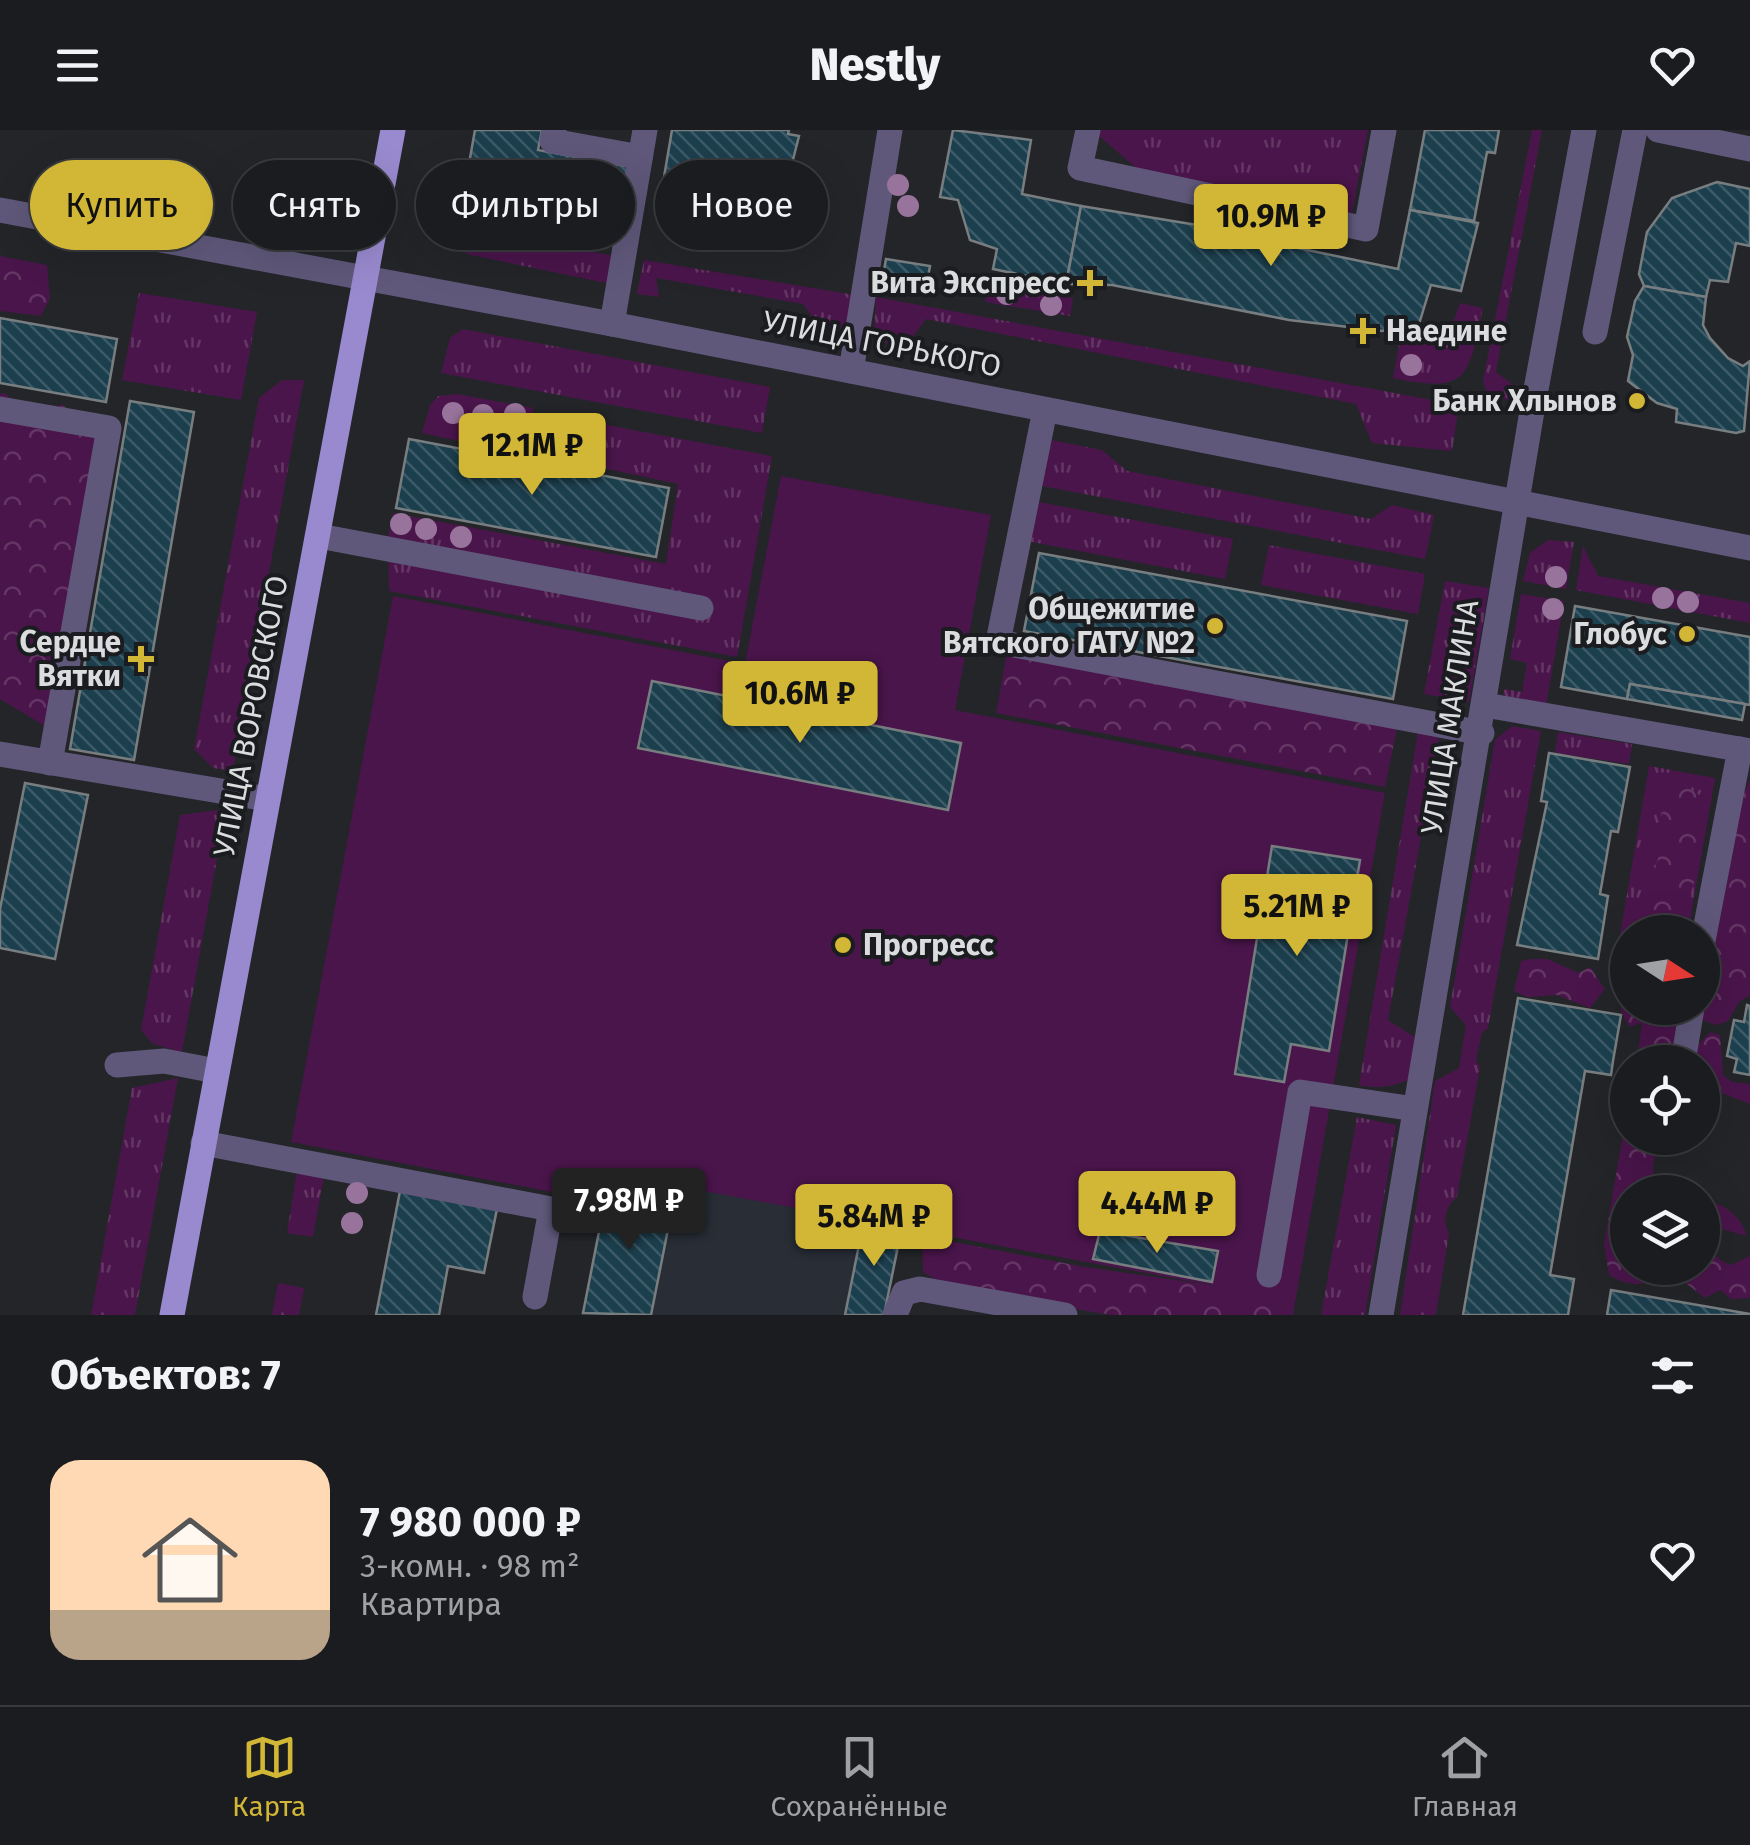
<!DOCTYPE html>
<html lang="ru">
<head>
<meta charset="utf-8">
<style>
	:root { --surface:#1a1c1f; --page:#232528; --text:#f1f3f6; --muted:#9fa1a4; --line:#383a3d; --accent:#d2b736 }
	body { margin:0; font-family:"Fira Sans",sans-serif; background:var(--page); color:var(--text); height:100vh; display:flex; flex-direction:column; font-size:38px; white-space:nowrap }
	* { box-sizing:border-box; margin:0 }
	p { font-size:32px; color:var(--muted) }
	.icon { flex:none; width:55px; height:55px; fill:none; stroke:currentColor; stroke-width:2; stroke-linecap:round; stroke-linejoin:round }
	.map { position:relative; height:1185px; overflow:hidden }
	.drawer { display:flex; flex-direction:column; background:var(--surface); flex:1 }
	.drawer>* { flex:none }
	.banner { position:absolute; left:30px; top:30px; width:1000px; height:90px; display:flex; gap:20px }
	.needle { width:65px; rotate:102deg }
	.buttons { position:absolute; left:1610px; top:785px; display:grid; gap:20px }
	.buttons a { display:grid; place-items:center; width:110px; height:110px; border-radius:50%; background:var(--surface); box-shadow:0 10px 40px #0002,0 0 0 2px var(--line); font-size:50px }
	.price { position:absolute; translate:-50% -85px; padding:0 22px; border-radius:10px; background:var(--accent); color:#111; font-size:32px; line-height:65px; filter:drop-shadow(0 2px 5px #0008) }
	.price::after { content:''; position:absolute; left:50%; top:60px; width:30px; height:22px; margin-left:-15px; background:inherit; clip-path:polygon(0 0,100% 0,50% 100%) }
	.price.current { background:#222; color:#fff }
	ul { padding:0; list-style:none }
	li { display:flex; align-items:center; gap:30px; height:250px; padding:0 50px }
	li span { display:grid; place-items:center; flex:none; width:280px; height:200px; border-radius:30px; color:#555 }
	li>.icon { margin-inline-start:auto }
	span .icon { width:120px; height:120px; fill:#fffc; stroke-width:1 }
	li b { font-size:42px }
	h2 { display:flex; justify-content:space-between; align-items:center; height:120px; padding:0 50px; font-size:42px }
	.pill { padding:0 35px; border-radius:45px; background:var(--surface); box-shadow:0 10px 40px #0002,0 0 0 2px var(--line); font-size:35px; line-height:90px }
	.pill.current { background:var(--accent); color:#111 }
	header { display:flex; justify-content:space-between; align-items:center; height:130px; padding:0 50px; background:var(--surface); font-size:45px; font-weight:800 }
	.tabs { display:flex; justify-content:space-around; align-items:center; height:140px; border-top:2px solid var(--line); background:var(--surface); font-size:28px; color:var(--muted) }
	.tabs a { display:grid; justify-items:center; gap:5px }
	.tabs .current { color:var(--accent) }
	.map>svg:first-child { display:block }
</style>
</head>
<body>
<header><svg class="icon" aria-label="menu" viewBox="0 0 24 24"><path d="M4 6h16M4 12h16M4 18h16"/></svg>Nestly<svg class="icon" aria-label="heart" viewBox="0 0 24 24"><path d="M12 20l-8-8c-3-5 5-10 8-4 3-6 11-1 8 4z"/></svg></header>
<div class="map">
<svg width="1750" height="1185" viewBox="0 0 1750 1185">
	<defs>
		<pattern id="grass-tufts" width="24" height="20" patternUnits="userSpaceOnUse" patternTransform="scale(2.5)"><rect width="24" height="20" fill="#4a154b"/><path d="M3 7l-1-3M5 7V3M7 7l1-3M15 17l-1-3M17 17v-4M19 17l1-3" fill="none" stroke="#643664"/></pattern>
		<pattern id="forest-crowns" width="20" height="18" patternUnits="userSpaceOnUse" patternTransform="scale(2.5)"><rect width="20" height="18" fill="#4a154b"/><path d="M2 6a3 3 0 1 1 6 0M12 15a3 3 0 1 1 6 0" fill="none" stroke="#643664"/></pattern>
		<pattern id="building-back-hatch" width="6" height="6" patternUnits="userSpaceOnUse" patternTransform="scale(2.5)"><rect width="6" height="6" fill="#1c3f4e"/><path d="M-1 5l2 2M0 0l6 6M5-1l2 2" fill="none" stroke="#3c5a67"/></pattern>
	</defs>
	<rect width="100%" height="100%" fill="#232529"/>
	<!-- built -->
	<polygon fill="#282d36" points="698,1059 864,1090 845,1185 651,1185 673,1073 694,1077"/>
	<!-- grass -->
	<g fill="url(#grass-tufts)">
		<polygon points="1101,0 1368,0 1351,87 1141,42 1099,6"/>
		<polygon points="1532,0 1542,0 1496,242 1516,257 1513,271 1487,265 1483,251"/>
		<polygon points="505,105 614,126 611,154 466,124 470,111"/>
		<polygon points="644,130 855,165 842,203 822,200 803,174 656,148 659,167 637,164"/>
		<polygon points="988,156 1073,168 1070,186 985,172"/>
		<polygon points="139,163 257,182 241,270 122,250"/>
		<polygon points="876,167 1459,275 1452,321 1372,313 1356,274 926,189 904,218 888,215 874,202"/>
		<path d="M1460 173 1483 178C1468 248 1469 264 1393 248L1400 209H1416L1452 196Z"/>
		<polygon points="463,199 770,257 762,303 441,243 450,208"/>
		<polygon points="282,250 304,250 233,641 213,638 194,619 259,268"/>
		<polygon points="457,264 533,278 528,305 508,305 477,315 422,303 430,275 438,266"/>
		<polygon points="596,293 772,326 737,527 389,461 388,406 393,383 666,434 678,354 589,335"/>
		<polygon points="1046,309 1102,320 1127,341 1371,389 1392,375 1434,385 1425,429 1037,355"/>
		<polygon points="1034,371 1233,409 1225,449 1027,411"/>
		<polygon points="1548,410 1574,412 1566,459 1523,451 1530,423"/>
		<polygon points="1269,415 1425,444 1418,484 1261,455"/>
		<polygon points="1583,416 1598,446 1750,473 1750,493 1576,460"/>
		<polygon points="1445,451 1489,458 1469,572 1424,564"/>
		<polygon points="1521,464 1564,471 1546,576 1502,574 1504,559 1522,562 1527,533 1510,529"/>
		<path d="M1512 596 1541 601 1488 898 1482 903 1476 930 1480 937 1457 1067C1445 1077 1442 1090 1449 1103L1436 1185H1400L1435 951 1459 938 1466 895 1450 877 1495 610Z"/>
		<path d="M1418 602 1439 607 1388 890 1416 908 1408 950C1391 957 1377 959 1359 955Z"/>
		<polygon points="1558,602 1632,614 1629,634 1555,623"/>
		<polygon points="1649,636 1715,648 1688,802 1628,802 1627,830 1616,828"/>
		<polygon points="226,679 182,922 153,914 141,900 180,685"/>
		<polygon points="178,948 135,1185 91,1185 132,958"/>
		<polygon points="1357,987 1396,995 1365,1185 1321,1185"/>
		<polygon points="297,1041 324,1046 313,1107 287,1103"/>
		<polygon points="278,1153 304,1158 299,1185 272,1185"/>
	</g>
	<!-- forest -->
	<g fill="url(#forest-crowns)">
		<polygon points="0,126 47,135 50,168 41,186 0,181"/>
		<polygon points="5,263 31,289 62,274 98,308 60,605 0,569 0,264"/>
		<polygon points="1007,522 1398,593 1385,657 996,583"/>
		<polygon points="1750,649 1750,865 1739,872 1728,891 1715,895 1700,889 1739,676"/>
		<path d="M1686 657 1703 667C1706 698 1698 765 1677 788L1679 802H1638L1658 728 1661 687 1670 665Z"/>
		<polygon points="1532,829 1547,829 1579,843 1590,837 1605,859 1590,878 1557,865 1527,867 1514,861 1521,831"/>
		<path d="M1627 854 1628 878H1681L1676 887 1678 904 1671 916 1673 932H1637L1642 893 1630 897C1620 884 1616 868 1627 854Z"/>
		<polygon points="1710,902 1720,905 1723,945 1732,952 1750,954 1750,974 1703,956 1702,932 1693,932 1694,920"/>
		<path d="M1627 981 1628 1008H1661L1653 1034V1062H1628V1138H1702L1703 1071C1723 1072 1741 1086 1747 1106L1710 1096C1709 1116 1711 1128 1731 1135L1750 1126V1168L1731 1169 1720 1160 1705 1168 1673 1143C1649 1155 1632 1159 1609 1145L1604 1114Z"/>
		<polygon points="922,1106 1085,1137 1217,1156 1217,1164 1294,1179 1293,1185 1111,1185 951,1158 923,1142"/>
	</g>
	<!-- pitch -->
	<polygon fill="#4a154b" points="781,346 991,385 955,580 1385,663 1294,1179 1216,1164 1216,1156 698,1060 694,1078 673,1073 673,1068 609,1057 604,1072 291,1012 393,466 745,534"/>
	<!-- building -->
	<g fill="url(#building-back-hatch)" stroke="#787e80" stroke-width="2.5">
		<polygon points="475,0 542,0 538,20 631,37 619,101 462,73"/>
		<polygon points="672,0 789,0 788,4 799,6 783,69 754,64 752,75 688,64 690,52 664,47"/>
		<polygon points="953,0 1031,10 1022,64 1081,76 1066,154 993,139 997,119 970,110 958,70 940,67"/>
		<polygon points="1425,0 1499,0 1495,23 1487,22 1474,91 1410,80"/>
		<polygon points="1717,52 1750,59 1750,116 1736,113 1728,152 1710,150 1706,167 1644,156 1639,144 1647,102 1672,68"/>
		<polygon points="1081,76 1258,105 1298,118 1398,139 1410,80 1478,93 1461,161 1431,155 1419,194 1382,201 1289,190 1112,155 1066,154"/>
		<polygon points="886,129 930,136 926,158 882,151"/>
		<polygon points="1644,156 1706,167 1703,195 1710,208 1728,228 1743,236 1750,231 1744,301 1736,303 1676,292 1677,279 1657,273 1628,251 1633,225 1627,207 1635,171"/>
		<polygon points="0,188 117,209 106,272 0,253"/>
		<polygon points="130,271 194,282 134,630 70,619"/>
		<polygon points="409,309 669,358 656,427 396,378"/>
		<polygon points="1039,423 1407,491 1393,569 1024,501"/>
		<polygon points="1575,476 1750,507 1750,575 1630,554 1627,569 1561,557"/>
		<polygon points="652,551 961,613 948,680 638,618"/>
		<polygon points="1630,554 1745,574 1742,590 1627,569"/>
		<polygon points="1549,623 1630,637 1618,702 1611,701 1600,764 1608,766 1598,829 1517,815 1547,672 1541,671"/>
		<polygon points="25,653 88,665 55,829 0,818 0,779"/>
		<polygon points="1272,716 1360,730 1329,921 1291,914 1284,952 1235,944"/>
		<polygon points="1518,868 1621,885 1613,931 1611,945 1585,941 1550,1145 1574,1149 1568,1185 1463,1185"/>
		<polygon points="1747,875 1750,876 1750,945 1734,942 1737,929 1727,926 1734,890 1744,892"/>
		<polygon points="608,1056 674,1069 651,1185 583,1183"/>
		<polygon points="400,1061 497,1079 484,1143 448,1136 439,1185 376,1185"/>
		<polygon points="864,1090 902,1097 884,1185 845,1185"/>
		<polygon points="1100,1101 1218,1121 1212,1152 1093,1129"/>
		<polygon points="1611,1160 1750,1184 1750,1185 1607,1185"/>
	</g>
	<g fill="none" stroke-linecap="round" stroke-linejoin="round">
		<!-- minor -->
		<g stroke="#5f587a" stroke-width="25">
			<polyline points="554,0 552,11 640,27"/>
			<polyline points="1088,0 1080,38 1366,99 1384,0"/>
			<polyline points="1658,0 1750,19"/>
			<polyline points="0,80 612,194 1750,418"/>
			<polyline points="612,194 645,0"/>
			<polyline points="1595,202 1635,0"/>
			<polyline points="851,241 890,0"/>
			<polyline points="0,279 109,298 50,633"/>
			<polyline points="1045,280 998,512 1482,603"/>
			<polyline points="319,406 701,478"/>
			<polyline points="1485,575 1750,621"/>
			<polyline points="0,624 268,669"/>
			<polyline points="1702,816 1740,619"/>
			<polyline points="1683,932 1692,878"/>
			<polyline points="117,935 164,931 216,941"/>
			<polyline points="203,1013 551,1079 535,1167"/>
			<polyline points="1269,1145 1300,962 1415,979"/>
			<polyline points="895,1185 904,1163 920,1159 1065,1185"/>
			<polyline points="1381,1185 1532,281 1584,0"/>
		</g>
		<!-- major -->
		<polyline stroke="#998acf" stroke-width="25" points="172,1185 393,0"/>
	</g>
	<!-- trees -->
	<g fill="#98739b">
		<circle cx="898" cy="55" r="11"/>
		<circle cx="908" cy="76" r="11"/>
		<circle cx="1007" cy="164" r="11"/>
		<circle cx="1051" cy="175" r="11"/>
		<circle cx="1411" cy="235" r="11"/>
		<circle cx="453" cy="283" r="11"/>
		<circle cx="515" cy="284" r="11"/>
		<circle cx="483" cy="285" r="11"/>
		<circle cx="401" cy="394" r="11"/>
		<circle cx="426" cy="399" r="11"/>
		<circle cx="461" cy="407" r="11"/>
		<circle cx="1556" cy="447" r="11"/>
		<circle cx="1663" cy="468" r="11"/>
		<circle cx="1688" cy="472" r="11"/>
		<circle cx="1553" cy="479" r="11"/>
		<circle cx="357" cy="1063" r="11"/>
		<circle cx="352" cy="1093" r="11"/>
	</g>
	<!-- markers -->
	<g fill="#d2b736" stroke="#1a1c1f" stroke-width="4">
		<path d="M1085 138h10v10h10v10h-10v10h-10v-10h-10v-10h10z"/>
		<path d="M1358 186h10v10h10v10h-10v10h-10v-10h-10v-10h10z"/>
		<circle cx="1637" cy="271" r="10"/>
		<circle cx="1215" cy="496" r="10"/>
		<circle cx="1687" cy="504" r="10"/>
		<path d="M136 514h10v10h10v10h-10v10h-10v-10h-10v-10h10z"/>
		<circle cx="843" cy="815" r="10"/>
	</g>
	<g text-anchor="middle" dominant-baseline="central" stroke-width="8" stroke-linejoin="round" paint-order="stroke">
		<!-- poi labels -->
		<g font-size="30" font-weight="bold" fill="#dadcde" stroke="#1a1c1f" text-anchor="end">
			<text x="1070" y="153">Вита Экспресс</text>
			<text x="1386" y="201" text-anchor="start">Наедине</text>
			<text x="1617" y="271">Банк Хлынов</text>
			<text x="1195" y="479">Общежитие<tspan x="1195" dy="34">Вятского ГАТУ №2</tspan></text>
			<text x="1667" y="504">Глобус</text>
			<text x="121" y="512">Сердце<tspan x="121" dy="34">Вятки</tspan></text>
			<text x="863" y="815" text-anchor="start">Прогресс</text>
		</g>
		<!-- street labels -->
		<g font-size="30" fill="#dadcde" stroke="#1a1c1f">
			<text transform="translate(882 214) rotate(11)">УЛИЦА ГОРЬКОГО</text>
			<text transform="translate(251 586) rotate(-79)">УЛИЦА ВОРОВСКОГО</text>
			<text transform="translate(1450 587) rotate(-81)">УЛИЦА МАКЛИНА</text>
		</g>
	</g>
</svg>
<div class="buttons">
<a><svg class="needle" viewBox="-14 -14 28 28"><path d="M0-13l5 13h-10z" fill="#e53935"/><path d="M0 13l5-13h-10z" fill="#9fa1a4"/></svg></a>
<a><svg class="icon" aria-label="locate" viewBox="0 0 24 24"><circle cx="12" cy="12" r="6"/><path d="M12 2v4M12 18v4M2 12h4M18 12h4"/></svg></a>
<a><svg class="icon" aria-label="layers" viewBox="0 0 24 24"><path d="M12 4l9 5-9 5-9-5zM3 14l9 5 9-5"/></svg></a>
</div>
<b class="price" style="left:1271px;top:139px">10.9M ₽</b>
<b class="price" style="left:532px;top:368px">12.1M ₽</b>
<b class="price" style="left:800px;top:616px">10.6M ₽</b>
<b class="price" style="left:1297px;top:829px">5.21M ₽</b>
<b class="price current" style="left:629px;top:1123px">7.98M ₽</b>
<b class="price" style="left:1157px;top:1126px">4.44M ₽</b>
<b class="price" style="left:874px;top:1139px">5.84M ₽</b>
<div class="banner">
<a class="pill current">Купить</a>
<a class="pill">Снять</a>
<a class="pill">Фильтры</a>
<a class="pill">Новое</a>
</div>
</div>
<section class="drawer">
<h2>Объектов: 7<svg class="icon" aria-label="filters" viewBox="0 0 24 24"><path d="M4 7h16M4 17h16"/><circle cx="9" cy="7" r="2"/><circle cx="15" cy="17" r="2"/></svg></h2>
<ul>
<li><span style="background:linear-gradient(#ffd9b3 75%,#b9a48a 0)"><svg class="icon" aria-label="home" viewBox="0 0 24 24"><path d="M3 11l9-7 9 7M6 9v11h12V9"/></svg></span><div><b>7 980 000 ₽</b><p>3-комн. · 98 m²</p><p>Квартира</p></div><svg class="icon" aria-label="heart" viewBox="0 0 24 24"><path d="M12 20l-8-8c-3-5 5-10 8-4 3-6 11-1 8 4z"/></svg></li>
</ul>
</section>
<nav class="tabs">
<a class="current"><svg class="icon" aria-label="map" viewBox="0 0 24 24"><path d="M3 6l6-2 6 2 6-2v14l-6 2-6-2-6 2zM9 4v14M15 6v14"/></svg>Карта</a>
<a><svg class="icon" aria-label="saved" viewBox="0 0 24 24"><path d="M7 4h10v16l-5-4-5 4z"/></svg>Сохранённые</a>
<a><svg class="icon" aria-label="home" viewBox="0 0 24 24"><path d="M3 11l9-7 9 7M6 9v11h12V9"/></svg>Главная</a>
</nav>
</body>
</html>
